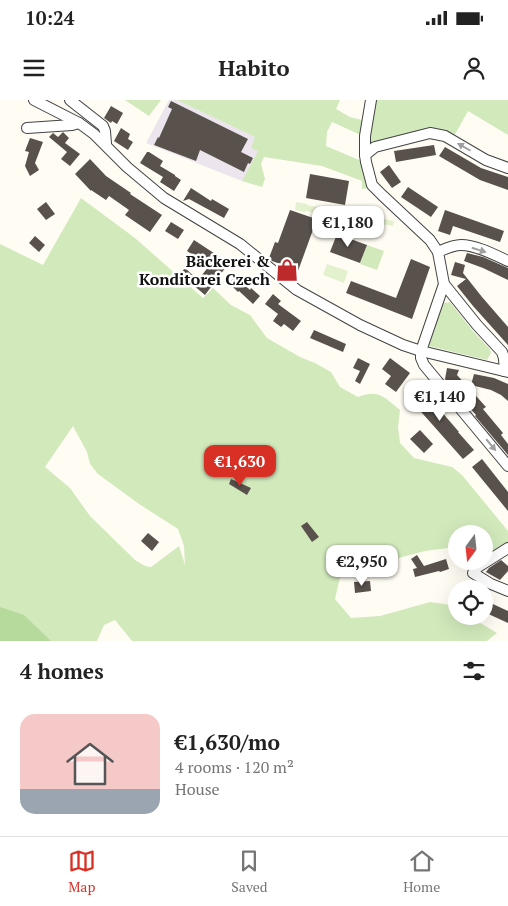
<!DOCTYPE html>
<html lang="en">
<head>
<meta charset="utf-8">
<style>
	:root { --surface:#fff; --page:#f2f2f2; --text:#222; --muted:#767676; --line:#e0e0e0; --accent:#d93025 }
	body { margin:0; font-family:"PT Serif",serif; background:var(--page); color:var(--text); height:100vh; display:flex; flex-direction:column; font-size:19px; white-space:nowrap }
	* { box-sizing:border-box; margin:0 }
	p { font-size:16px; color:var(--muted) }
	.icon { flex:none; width:28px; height:28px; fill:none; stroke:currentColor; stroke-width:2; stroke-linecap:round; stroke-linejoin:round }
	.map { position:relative; height:541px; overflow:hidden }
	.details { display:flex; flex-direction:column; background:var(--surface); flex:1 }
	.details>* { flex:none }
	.needle { width:32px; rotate:195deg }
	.fabs { position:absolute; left:448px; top:425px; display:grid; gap:10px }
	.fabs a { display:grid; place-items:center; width:45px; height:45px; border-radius:50%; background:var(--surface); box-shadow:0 5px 20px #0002; font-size:25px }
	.price { position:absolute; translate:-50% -42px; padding:0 11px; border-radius:10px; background:#fff; color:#222; font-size:16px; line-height:32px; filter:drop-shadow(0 1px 2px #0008) }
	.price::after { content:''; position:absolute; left:50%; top:30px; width:15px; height:11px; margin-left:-8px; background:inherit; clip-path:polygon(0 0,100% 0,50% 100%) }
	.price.selected { background:var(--accent); color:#fff }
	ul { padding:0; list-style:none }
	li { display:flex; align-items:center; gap:15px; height:125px; padding:0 20px }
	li+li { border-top:1px solid var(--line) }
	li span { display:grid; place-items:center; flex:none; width:140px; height:100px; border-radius:15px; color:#555 }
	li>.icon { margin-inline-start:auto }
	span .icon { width:60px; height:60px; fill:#fffc; stroke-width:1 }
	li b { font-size:21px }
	h2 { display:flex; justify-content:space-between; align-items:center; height:60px; padding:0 20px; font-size:21px }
	.status { display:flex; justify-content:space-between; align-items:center; height:35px; padding:0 25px; background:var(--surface); direction:ltr }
	.status svg { height:14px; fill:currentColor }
	header { display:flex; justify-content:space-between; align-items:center; height:65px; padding:0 20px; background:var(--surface); font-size:22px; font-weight:600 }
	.tab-bar { display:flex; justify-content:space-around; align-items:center; height:70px; border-top:1px solid var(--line); background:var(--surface); font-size:14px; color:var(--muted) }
	.tab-bar a { display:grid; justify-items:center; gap:2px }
	.tab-bar .selected { color:var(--accent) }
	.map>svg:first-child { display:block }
</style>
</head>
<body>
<div class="status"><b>10:24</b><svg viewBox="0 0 49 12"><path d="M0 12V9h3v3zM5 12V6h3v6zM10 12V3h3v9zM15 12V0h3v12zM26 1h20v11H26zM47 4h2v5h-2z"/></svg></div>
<header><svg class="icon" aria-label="menu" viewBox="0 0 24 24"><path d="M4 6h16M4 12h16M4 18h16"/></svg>Habito<svg class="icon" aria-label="person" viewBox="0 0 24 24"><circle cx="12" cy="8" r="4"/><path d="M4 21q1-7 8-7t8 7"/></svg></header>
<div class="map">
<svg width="508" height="541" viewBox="0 0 508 541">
	<rect width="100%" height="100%" fill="#fffdf3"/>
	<!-- industrial -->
	<polygon fill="#ede5ee" points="169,0 177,0 256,37 258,51 242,81 146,43"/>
	<!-- green -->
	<g fill="#d2e9bc" fill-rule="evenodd">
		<polygon points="125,0 161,0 149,16"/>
		<polygon points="177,0 340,0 336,9 350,17 366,21 363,36 332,22 327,32 326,46 364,62 368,88 362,89 362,81 322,66 264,57 261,64 265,79 262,87 242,81 258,51 251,48 255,37"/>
		<polygon points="373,0 508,0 508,35 468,11 453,38 427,31 381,40 370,47 367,37"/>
		<path d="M81 98 135 138 203 198 213 188 231 205 250 215 267 238 300 257 315 263 331 272 340 287 358 297C379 289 384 297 400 310L398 327 400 343 414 358 452 367 462 375 508 431V444L484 460V434H456V447L425 451 341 473 335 499 351 518 380 516 430 502 451 505 456 509V516H469L497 533 487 541H132L115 520 104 525 97 541H0V144L43 165ZM73 326 87 352 90 364 98 374 139 404 178 429 184 446 185 465 179 446 151 467 145 466 135 460 90 416 70 388 45 367Z"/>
		<polygon points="367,145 384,151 377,170 360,164"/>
		<polygon points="450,202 472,230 490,249 491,253 487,260 429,246 443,203"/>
	</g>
	<!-- forest -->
	<polygon fill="#b6da9c" points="0,507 24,515 51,541 0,541"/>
	<!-- pitch -->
	<g fill="#e4f1ce">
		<polygon points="296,102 307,104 307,105 394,121 393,126 306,111 305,112 295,110"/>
		<polygon points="327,164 348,171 344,183 323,175"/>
	</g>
	<!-- building -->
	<g fill="#58514c">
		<polygon points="171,1 248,39 241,52 253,58 250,64 248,63 244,72 200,50 196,61 154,45 158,37 159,38 172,9 168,7"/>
		<polygon points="111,6 123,13 117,24 112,21 111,23 104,18"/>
		<polygon points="121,28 130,34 128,39 133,42 128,50 114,41"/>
		<polygon points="63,32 69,38 65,43 80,54 70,66 61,59 67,52 49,37 53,33 58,37"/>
		<polygon points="30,38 43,42 35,63 39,70 30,76 25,66 29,52 25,51"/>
		<polygon points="434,45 436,55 396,62 394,51"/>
		<polygon points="445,47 481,68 508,77 508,90 480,80 439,56"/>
		<polygon points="147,52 149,52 163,61 160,66 175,75 175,76 181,80 174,91 160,82 163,77 140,63"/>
		<polygon points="90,59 106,76 131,93 130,94 162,115 150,132 125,115 129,110 109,96 106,100 91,90 91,91 75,74"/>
		<polygon points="389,65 401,82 392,88 380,72"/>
		<polygon points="310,74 349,81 345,105 306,98"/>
		<polygon points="408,87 438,107 431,117 401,97"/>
		<polygon points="191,88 211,101 212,99 229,109 224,118 189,99 183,101"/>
		<polygon points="46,102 55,114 46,120 37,109"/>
		<polygon points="290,110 322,121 319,129 314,127 298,171 295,170 294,175 286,172 282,169 283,165 272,161 269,158 275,142 278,143"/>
		<polygon points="445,110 504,131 500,142 453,126 450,135 438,131"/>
		<polygon points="171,122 184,130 178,139 165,131"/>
		<polygon points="337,134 367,145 360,163 330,152"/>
		<polygon points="35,136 45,145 39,152 29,143"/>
		<polygon points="194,140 229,163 205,195 180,174 185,168 198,180 209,166 187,151"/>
		<polygon points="467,153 483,157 508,168 508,180 483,168 464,161"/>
		<polygon points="411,159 430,167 412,219 346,193 351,181 396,198"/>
		<polygon points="455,162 465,165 463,173 482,197 508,227 508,245 473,206 457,186 466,179 451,175"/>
		<polygon points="236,176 250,190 251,188 260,196 253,204 239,191 238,192 229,183"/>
		<polygon points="273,194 281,201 278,204 301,221 293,231 284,224 281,227 273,221 278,214 265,204"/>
		<polygon points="314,230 346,244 343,252 310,238"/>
		<polygon points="358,258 370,264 360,284 355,281 360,271 353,268"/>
		<polygon points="390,258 410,273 396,292 385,284 391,276 382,269"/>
		<polygon points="447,268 459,270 457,275 486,307 483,309 503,333 501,335 508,344 508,355 475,316 476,315 445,279"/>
		<polygon points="474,274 494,278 508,284 508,301 501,295 491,290 471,285"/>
		<polygon points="415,287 428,296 459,332 458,332 474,350 463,359 415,305 406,298"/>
		<polygon points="420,330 433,344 424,353 410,339"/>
		<polygon points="482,359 508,392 508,411 472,367"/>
		<polygon points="231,379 251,388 247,395 229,384"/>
		<polygon points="307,422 319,437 312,442 301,426"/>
		<polygon points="148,433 159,442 152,451 141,441"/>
		<polygon points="417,455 424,466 446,459 449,469 440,472 439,471 415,477 413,469 417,468 411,459"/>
		<polygon points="501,460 508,466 508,471 500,480 486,472 489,468"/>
		<polygon points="370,481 371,491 355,493 354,482"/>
		<polygon points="484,500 508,511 508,523 484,512"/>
	</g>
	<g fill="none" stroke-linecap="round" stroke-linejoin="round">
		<defs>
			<g id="minor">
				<polyline points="34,0 79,23 94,34 127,67 164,98 240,144 297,190 360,225 403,245 421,251 508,272"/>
				<polyline points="70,0 103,26 105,31 106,44"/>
				<polyline points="27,28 72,25 79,23"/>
				<polyline points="365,55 365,36 371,0"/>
				<polyline points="438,152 430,140 382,95 372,85 366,62 365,55 375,47 430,33 445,36 486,60 508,68"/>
				<polyline points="444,184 421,251 421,258 424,265 508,366"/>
				<path d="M504 271C505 264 505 259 502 252L477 225 444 184 438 152C445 149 453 145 461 145 476 145 495 155 508 161"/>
				<polyline points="508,448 478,467 473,473 491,484 508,491"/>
			</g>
		</defs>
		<!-- minor casing -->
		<use href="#minor" stroke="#434343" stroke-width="12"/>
		<!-- minor -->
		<use href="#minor" stroke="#fff" stroke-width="10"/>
	</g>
	<!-- one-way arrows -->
	<defs><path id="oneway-solid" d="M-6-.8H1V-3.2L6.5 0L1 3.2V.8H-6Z" transform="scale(1.25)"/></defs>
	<g fill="#9f9f9f">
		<use href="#oneway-solid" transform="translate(464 47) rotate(-150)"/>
		<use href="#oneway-solid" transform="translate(479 150) rotate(17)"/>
		<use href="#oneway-solid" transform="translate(491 345) rotate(50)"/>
	</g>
	<!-- icons -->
	<defs>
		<symbol id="shop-bare" viewBox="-9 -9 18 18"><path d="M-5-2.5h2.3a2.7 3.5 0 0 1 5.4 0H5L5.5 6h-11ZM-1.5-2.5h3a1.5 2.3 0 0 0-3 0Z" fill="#be292c" stroke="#fff" stroke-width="2.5" paint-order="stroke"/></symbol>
	</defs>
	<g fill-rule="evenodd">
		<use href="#shop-bare" x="271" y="154" width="32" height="32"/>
	</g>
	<g text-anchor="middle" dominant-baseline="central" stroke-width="5" stroke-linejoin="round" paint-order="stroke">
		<!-- poi labels -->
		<g font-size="16" font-weight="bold" fill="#101010" stroke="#fff" text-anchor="end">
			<text x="270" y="161">Bäckerei &amp;<tspan x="270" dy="18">Konditorei Czech</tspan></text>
		</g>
	</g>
</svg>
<div class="fabs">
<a><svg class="needle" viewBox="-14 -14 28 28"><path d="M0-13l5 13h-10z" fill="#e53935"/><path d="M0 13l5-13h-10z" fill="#767676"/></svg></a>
<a><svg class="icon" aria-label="locate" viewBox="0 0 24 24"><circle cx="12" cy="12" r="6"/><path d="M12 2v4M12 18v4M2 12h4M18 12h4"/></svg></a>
</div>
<b class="price" style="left:348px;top:148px">€1,180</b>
<b class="price" style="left:440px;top:322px">€1,140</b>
<b class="price selected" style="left:240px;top:387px">€1,630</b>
<b class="price" style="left:362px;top:487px">€2,950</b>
</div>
<section class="details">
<h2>4 homes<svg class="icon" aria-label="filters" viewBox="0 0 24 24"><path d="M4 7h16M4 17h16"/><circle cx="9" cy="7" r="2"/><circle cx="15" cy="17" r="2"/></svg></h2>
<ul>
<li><span style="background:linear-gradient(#f6c9c9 75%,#9aa5b1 0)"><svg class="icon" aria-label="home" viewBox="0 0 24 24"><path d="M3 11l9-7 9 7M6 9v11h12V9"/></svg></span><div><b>€1,630/mo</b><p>4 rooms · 120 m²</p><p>House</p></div></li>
</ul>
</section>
<nav class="tab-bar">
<a class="selected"><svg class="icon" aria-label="map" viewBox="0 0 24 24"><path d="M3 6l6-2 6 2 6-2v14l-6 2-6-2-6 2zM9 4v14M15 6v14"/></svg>Map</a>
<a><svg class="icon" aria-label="saved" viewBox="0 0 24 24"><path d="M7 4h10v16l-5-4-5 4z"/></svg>Saved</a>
<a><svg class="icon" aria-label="home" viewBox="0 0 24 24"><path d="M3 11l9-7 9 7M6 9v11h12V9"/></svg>Home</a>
</nav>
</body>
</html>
